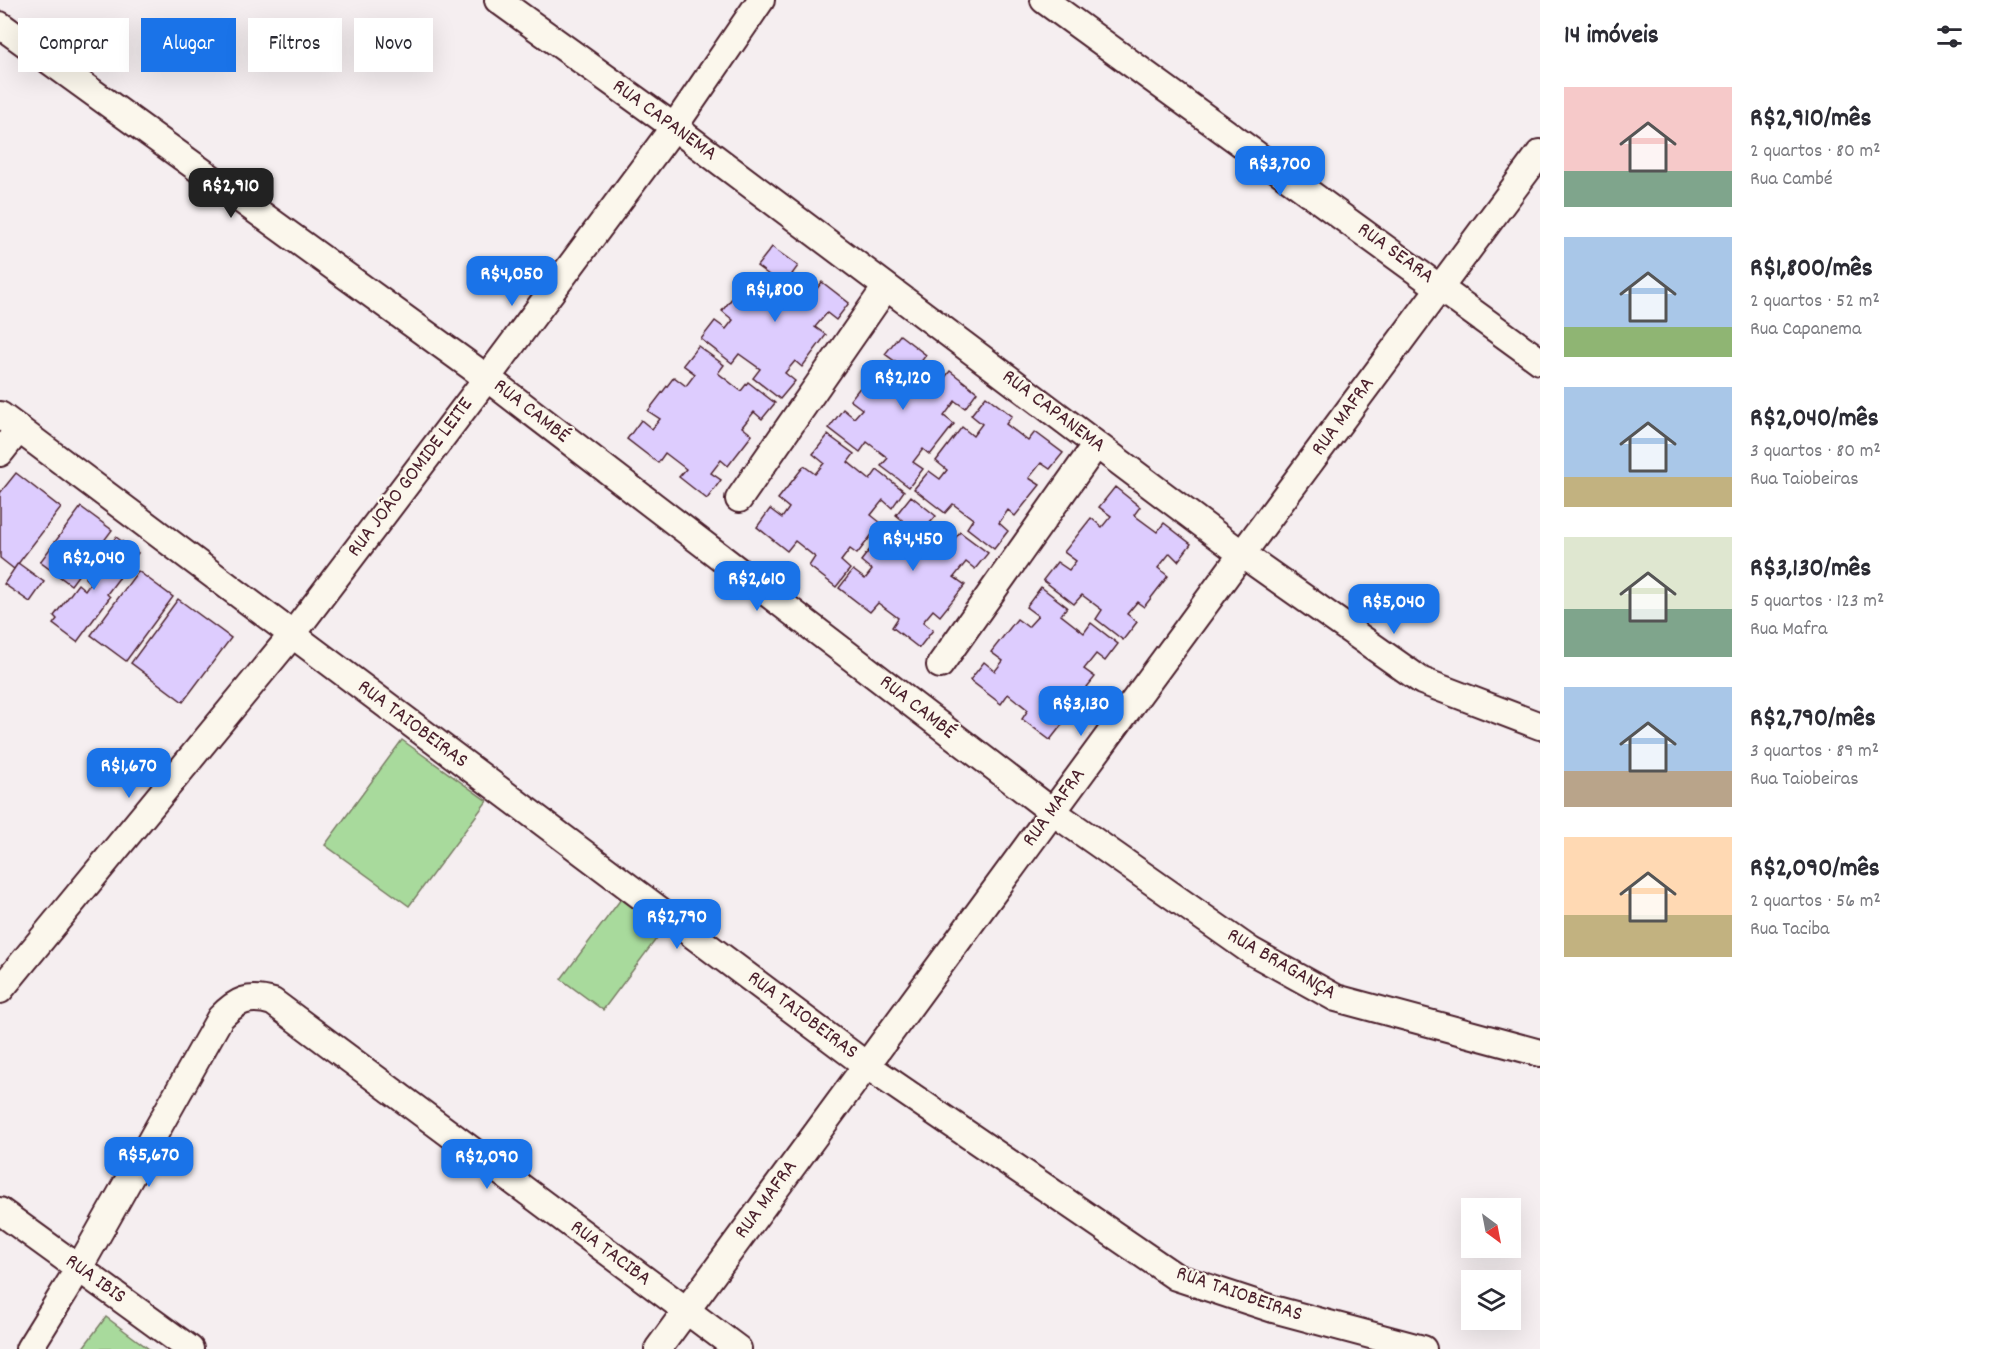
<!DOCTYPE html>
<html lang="pt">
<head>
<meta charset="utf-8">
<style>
	:root { --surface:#fff; --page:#f2f2f3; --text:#2b2b33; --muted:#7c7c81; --accent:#1a73e8 }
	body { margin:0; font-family:Dekko,sans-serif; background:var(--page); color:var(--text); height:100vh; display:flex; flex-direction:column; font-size:22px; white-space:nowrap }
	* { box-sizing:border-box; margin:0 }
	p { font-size:20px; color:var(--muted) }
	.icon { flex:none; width:33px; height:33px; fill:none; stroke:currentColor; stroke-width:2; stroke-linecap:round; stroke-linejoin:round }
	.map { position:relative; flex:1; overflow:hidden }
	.side { display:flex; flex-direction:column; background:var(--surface); width:450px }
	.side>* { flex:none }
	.top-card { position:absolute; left:18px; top:18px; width:570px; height:54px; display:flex; gap:12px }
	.needle { width:39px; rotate:148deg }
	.fabs { position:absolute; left:1461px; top:1198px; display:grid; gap:12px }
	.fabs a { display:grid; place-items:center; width:60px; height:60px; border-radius:0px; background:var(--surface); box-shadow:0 6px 24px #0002; font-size:30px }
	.price { position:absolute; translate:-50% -51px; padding:0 14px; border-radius:12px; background:var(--accent); color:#fff; font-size:20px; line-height:39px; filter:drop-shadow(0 2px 3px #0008) }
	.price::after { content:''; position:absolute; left:50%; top:36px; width:18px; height:14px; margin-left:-9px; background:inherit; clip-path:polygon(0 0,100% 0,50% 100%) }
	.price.selected { background:#222; color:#fff }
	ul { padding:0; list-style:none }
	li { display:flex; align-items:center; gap:18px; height:150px; padding:0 24px }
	li span { display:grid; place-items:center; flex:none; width:168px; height:120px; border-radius:0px; color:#555 }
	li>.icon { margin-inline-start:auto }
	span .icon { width:72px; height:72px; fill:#fffc; stroke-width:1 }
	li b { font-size:26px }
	h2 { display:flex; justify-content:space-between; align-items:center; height:72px; padding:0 24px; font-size:26px }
	.pill { padding:0 21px; border-radius:0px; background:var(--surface); box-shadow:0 6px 24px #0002; font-size:21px; line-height:54px }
	.pill.selected { background:var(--accent); color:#fff }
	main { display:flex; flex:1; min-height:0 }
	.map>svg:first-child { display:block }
</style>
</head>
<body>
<main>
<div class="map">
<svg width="1540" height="1349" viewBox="0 0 1540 1349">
	<rect width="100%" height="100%" fill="#f5eef0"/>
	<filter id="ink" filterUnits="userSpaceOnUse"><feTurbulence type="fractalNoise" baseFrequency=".0167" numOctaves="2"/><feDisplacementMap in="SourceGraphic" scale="12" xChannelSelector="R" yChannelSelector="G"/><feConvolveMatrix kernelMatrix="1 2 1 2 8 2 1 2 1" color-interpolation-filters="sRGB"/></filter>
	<g filter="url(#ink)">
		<!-- green -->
		<g fill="#a8da9c" stroke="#797c64" stroke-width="1.5">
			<polygon points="402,740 487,801 409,906 325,845"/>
			<polygon points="621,899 663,930 603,1010 561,979"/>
			<polygon points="106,1317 149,1349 82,1349"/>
		</g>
		<!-- building -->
		<g fill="#ddccfe" stroke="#4a1f2b" stroke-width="1.5">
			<polygon points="772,247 798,266 792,274 815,291 822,282 849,303 836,320 827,313 815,327 826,335 802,367 795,361 785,373 795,381 780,399 753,378 760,369 739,354 732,363 701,339 715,321 726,329 733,320 722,311 748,278 759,286 769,275 757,266"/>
			<polygon points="900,335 926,355 920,363 943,380 950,371 977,392 965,408 955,401 944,416 954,424 930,455 923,449 913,462 923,469 909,487 881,466 888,458 867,442 860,452 829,428 843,409 854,418 862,409 850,400 877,366 887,375 897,363 885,354"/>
			<polygon points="698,346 724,365 718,373 741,391 748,382 775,403 762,419 754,412 742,427 752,435 728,466 721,460 711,473 721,480 707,499 679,477 686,469 665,453 658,463 627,439 641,420 652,429 660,419 648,411 674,377 686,386 695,374 683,365"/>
			<polygon points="986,396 1012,416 1006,424 1028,441 1035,432 1063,453 1050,469 1041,463 1029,478 1040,485 1015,516 1008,510 999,523 1008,531 994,549 967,528 973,519 953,504 945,513 914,489 929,471 940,479 947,470 936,461 962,427 973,436 982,424 971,415"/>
			<polygon points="828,435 854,454 848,462 870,480 877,470 904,491 892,508 883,500 871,515 881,523 857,554 850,549 841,561 850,569 836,587 809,566 815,557 795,541 787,551 757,527 770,509 782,518 789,508 778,499 804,466 815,474 824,463 813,454"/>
			<polygon points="16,473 61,508 14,569 0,558 0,493"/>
			<polygon points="1115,487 1140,507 1134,515 1157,532 1164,523 1191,544 1178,561 1170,553 1158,568 1168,576 1144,607 1137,602 1127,614 1137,622 1123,640 1096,619 1102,610 1082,595 1074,604 1043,580 1057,562 1069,570 1076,561 1064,552 1091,518 1102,527 1111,516 1099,507"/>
			<polygon points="911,496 936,516 930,523 953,541 960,532 988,553 975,569 966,562 954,577 965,585 940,616 933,610 923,622 933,630 919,648 892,627 898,618 878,603 870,612 839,588 853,570 865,579 872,570 861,561 887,527 898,535 907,524 896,515"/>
			<polygon points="81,507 112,530 71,585 40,562"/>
			<polygon points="116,537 138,553 107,594 110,597 77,642 53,624 57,619 54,616 78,584 85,590 90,583 85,578"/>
			<polygon points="18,563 44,582 30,602 4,584"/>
			<polygon points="138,571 173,597 126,661 91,635"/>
			<polygon points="1041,587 1067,607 1061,615 1084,633 1091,623 1118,644 1105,661 1096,654 1084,669 1095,677 1071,707 1063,702 1054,714 1064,722 1050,740 1022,719 1028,710 1008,694 1001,704 970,680 984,662 995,671 1003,661 991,652 1017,619 1028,627 1038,616 1026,607"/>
			<polygon points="178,599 231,638 183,702 131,663"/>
		</g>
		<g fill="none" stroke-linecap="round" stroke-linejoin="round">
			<defs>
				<g id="minor">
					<polyline points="498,0 674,127 1242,554 1422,681 1540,726"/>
					<polyline points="1044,0 1540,361"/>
					<polyline points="0,25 487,378 1053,812 1251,951 1336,998 1540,1053"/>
					<polyline points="0,415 866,1065 1176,1277 1273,1309 1423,1349"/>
					<polyline points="0,453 19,429"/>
					<polyline points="739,499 886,287"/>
					<polyline points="940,665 1096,445"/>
					<polyline points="0,990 292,635 487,378 674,127 761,0"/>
					<polyline points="0,1211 190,1349"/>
					<path d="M29 1349 79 1268 220 1018C237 1000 249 995 273 1002L738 1349"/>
					<polyline points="658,1349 1242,554 1540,153"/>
				</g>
			</defs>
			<!-- minor casing -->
			<use href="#minor" stroke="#4a1f2b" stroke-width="30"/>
			<!-- minor -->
			<use href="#minor" stroke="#fbf7ec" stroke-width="26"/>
		</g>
	</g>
	<g text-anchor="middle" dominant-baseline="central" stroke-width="4.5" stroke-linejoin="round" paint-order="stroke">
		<!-- street labels -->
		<g font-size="21" fill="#4a1f2b" stroke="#fbf7ec">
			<text transform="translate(664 121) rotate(36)">RUA CAPANEMA</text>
			<text transform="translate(1395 254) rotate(36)">RUA SEARA</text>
			<text transform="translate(531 412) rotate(38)">RUA CAMBÉ</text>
			<text transform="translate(1053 412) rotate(37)">RUA CAPANEMA</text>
			<text transform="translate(1344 417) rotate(-54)">RUA MAFRA</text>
			<text transform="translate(411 478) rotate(-53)">RUA JOÃO GOMIDE LEITE</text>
			<text transform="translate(917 708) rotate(38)">RUA CAMBÉ</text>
			<text transform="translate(412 725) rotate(37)">RUA TAIOBEIRAS</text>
			<text transform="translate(1055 808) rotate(-54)">RUA MAFRA</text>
			<text transform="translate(1281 965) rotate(30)">RUA BRAGANÇA</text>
			<text transform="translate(802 1016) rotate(37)">RUA TAIOBEIRAS</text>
			<text transform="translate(767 1200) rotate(-54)">RUA MAFRA</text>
			<text transform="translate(610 1254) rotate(37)">RUA TACIBA</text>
			<text transform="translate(95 1280) rotate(36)">RUA IBIS</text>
			<text transform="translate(1239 1295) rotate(19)">RUA TAIOBEIRAS</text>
		</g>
	</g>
</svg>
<div class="fabs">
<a><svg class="needle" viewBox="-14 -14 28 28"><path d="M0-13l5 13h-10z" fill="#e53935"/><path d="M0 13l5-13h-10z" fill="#7c7c81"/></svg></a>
<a><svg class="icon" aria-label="layers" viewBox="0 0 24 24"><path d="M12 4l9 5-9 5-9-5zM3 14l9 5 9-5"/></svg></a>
</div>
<b class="price" style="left:1280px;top:197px">R$3,700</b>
<b class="price selected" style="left:231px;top:219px">R$2,910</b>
<b class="price" style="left:512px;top:307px">R$4,050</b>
<b class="price" style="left:775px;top:323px">R$1,800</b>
<b class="price" style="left:903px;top:411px">R$2,120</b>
<b class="price" style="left:913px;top:572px">R$4,450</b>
<b class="price" style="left:94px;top:591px">R$2,040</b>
<b class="price" style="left:757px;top:612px">R$2,610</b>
<b class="price" style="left:1394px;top:635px">R$5,040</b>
<b class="price" style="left:1081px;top:737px">R$3,130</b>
<b class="price" style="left:129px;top:799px">R$1,670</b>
<b class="price" style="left:677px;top:950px">R$2,790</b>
<b class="price" style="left:149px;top:1188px">R$5,670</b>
<b class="price" style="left:487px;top:1190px">R$2,090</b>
<div class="top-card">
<a class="pill">Comprar</a>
<a class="pill selected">Alugar</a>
<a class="pill">Filtros</a>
<a class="pill">Novo</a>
</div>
</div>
<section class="side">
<h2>14 imóveis<svg class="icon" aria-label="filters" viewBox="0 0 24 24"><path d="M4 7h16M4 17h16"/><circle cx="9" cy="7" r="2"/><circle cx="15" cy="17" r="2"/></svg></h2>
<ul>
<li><span style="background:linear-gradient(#f6c9c9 70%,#7fa58c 0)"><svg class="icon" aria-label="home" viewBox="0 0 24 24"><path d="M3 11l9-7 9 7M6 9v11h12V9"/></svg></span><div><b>R$2,910/mês</b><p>2 quartos · 80 m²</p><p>Rua Cambé</p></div></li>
<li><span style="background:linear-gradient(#a9c7e8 75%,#8fb573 0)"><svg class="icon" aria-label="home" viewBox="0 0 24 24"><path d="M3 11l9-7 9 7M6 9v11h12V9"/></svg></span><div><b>R$1,800/mês</b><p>2 quartos · 52 m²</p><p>Rua Capanema</p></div></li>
<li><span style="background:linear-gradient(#a9c7e8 75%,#c2b280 0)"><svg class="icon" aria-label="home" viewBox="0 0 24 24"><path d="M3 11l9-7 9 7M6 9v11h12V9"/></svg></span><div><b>R$2,040/mês</b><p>3 quartos · 80 m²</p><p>Rua Taiobeiras</p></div></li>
<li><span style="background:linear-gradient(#dfe7d0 60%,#7fa58c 0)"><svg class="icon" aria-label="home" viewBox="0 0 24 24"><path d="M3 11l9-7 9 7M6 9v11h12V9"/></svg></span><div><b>R$3,130/mês</b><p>5 quartos · 123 m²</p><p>Rua Mafra</p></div></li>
<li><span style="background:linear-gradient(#a9c7e8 70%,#b9a48a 0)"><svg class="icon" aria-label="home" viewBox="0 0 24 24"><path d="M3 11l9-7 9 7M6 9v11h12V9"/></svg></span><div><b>R$2,790/mês</b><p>3 quartos · 89 m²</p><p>Rua Taiobeiras</p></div></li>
<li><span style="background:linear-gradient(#ffd9b3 65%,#c2b280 0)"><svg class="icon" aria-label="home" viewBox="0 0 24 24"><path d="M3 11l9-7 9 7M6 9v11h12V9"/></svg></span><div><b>R$2,090/mês</b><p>2 quartos · 56 m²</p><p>Rua Taciba</p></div></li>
</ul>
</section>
</main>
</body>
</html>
